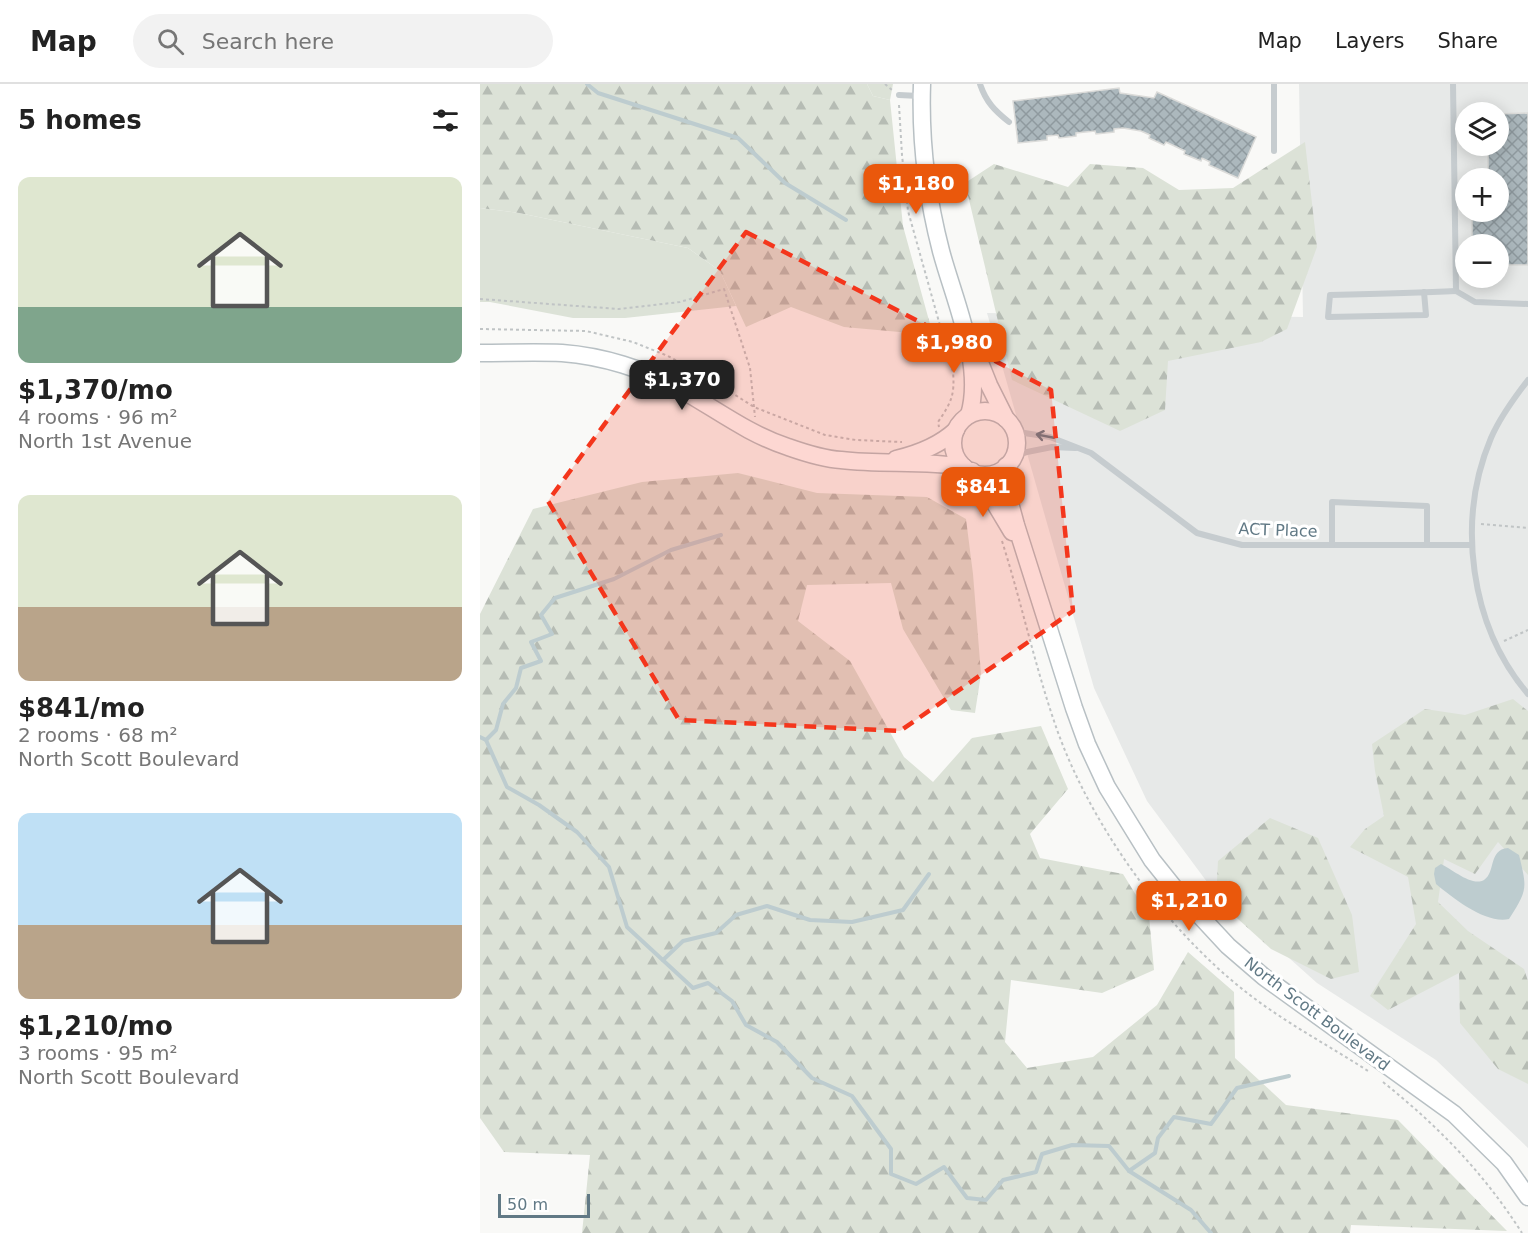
<!DOCTYPE html>
<html lang="en">
<head>
<meta charset="utf-8">
<style>
	:root { --surface:#fff; --page:#f2f2f2; --text:#222; --muted:#767676; --line:#e0e0e0; --accent:#ea580c }
	body { margin:0; font-family:"DejaVu Sans",sans-serif; background:var(--page); color:var(--text); height:100vh; display:flex; flex-direction:column; font-size:22px; white-space:nowrap }
	* { box-sizing:border-box; margin:0 }
	p { font-size:20px; color:var(--muted) }
	.icon { flex:none; width:33px; height:33px; fill:none; stroke:currentColor; stroke-width:2; stroke-linecap:round; stroke-linejoin:round }
	.map { position:relative; flex:1; overflow:hidden }
	.panel { display:flex; flex-direction:column; background:var(--surface); width:480px }
	.panel>* { flex:none }
	.fabs { position:absolute; left:975px; top:18px; display:grid; gap:12px }
	.fabs a { display:grid; place-items:center; width:54px; height:54px; border-radius:50%; background:var(--surface); box-shadow:0 3px 15px #0003; font-size:30px }
	.scale { position:absolute; left:18px; bottom:15px; width:92px; box-sizing:border-box; padding-left:6px; border:3px solid #617985; border-top:0; font-size:16px; line-height:21px; white-space:nowrap; color:#617985; -webkit-text-stroke:4px #fff; paint-order:stroke }
	.price { position:absolute; translate:-50% -51px; padding:0 14px; border-radius:12px; background:var(--accent); color:#fff; font-size:20px; line-height:39px; filter:drop-shadow(0 2px 3px #0008) }
	.price::after { content:''; position:absolute; left:50%; top:36px; width:18px; height:14px; margin-left:-9px; background:inherit; clip-path:polygon(0 0,100% 0,50% 100%) }
	.price.current { background:#222; color:#fff }
	ul { padding:0; list-style:none }
	li { display:grid; align-content:center; gap:12px; height:318px; padding:0 18px }
	li span { display:grid; place-items:center; height:186px; border-radius:12px; color:#555 }
	li>.icon { margin-inline-start:auto }
	span .icon { width:108px; height:108px; fill:#fffc; stroke-width:1 }
	li b { font-size:26px }
	h2 { display:flex; justify-content:space-between; align-items:center; height:72px; padding:0 18px; font-size:26px }
	header { display:flex; align-items:center; gap:36px; box-sizing:border-box; height:84px; padding:0 30px; background:var(--surface); border-bottom:2px solid var(--line) }
	header strong { font-size:28px }
	nav { display:flex; gap:33px; margin-inline-start:auto; font-size:21px }
	.search { width:420px; height:54px; background:var(--page); display:flex; align-items:center; gap:15px; box-sizing:border-box; padding:0 21px; border-radius:33px; color:var(--muted); font-size:22px }
	main { display:flex; flex:1; min-height:0 }
	.map>svg:first-child { display:block }
</style>
</head>
<body>
<header>
<strong>Map</strong>
<div class="search"><svg class="icon" aria-label="search" viewBox="0 0 24 24"><circle cx="10" cy="10" r="6"/><path d="M15 15l6 6"/></svg>Search here</div>
<nav><a>Map</a><a>Layers</a><a>Share</a></nav>
</header>
<main>
<section class="panel">
<h2>5 homes<svg class="icon" aria-label="filters" viewBox="0 0 24 24"><path d="M4 7h16M4 17h16"/><circle cx="9" cy="7" r="2"/><circle cx="15" cy="17" r="2"/></svg></h2>
<ul>
<li><span style="background:linear-gradient(#dfe7d0 70%,#7fa58c 0)"><svg class="icon" aria-label="home" viewBox="0 0 24 24"><path d="M3 11l9-7 9 7M6 9v11h12V9"/></svg></span><div><b>$1,370/mo</b><p>4 rooms · 96 m²</p><p>North 1st Avenue</p></div></li>
<li><span style="background:linear-gradient(#dfe7d0 60%,#b9a48a 0)"><svg class="icon" aria-label="home" viewBox="0 0 24 24"><path d="M3 11l9-7 9 7M6 9v11h12V9"/></svg></span><div><b>$841/mo</b><p>2 rooms · 68 m²</p><p>North Scott Boulevard</p></div></li>
<li><span style="background:linear-gradient(#bfe0f5 60%,#b9a48a 0)"><svg class="icon" aria-label="home" viewBox="0 0 24 24"><path d="M3 11l9-7 9 7M6 9v11h12V9"/></svg></span><div><b>$1,210/mo</b><p>3 rooms · 95 m²</p><p>North Scott Boulevard</p></div></li>
</ul>
</section>
<div class="map">
<svg width="1048" height="1149" viewBox="0 0 1048 1149">
	<defs>
		<pattern id="forest-firs" width="22" height="20" patternUnits="userSpaceOnUse" patternTransform="scale(1.5)"><rect width="22" height="20" fill="#dce2d7"/><path d="M5 1l3.5 6h-7zM16 11l3.5 6h-7z" fill="#b6bcb4"/></pattern>
		<pattern id="building-cross-hatch" width="8" height="8" patternUnits="userSpaceOnUse" patternTransform="scale(1.5)"><rect width="8" height="8" fill="#acb8bd"/><path d="M0 0l8 8M0 8l8-8" fill="none" stroke="#8f9a9f"/></pattern>
	</defs>
	<rect width="100%" height="100%" fill="#f9f9f7"/>
	<!-- built -->
	<path fill="#e7e9e8" fill-rule="evenodd" d="M819 0H1048V1064L956 976 837 899 733 806 667 717 614 604 507 229 823 233ZM986 28H1018V62H986ZM986 94H1018V128H986ZM986 160H1018V194H986Z"/>
	<!-- green -->
	<g fill="#dce2d7">
		<polygon points="387,0 413,0 410,16 393,12"/>
		<polygon points="0,124 39,129 208,164 240,187 256,222 145,234 93,234 10,218 0,218"/>
	</g>
	<!-- forest -->
	<g fill="url(#forest-firs)">
		<polygon points="0,0 387,0 393,12 410,16 423,142 453,251 364,243 311,223 266,243 240,187 208,164 39,129 0,124"/>
		<polygon points="825,58 837,163 807,245 781,258 688,277 685,326 640,347 532,296 485,99 514,80 588,103 610,80 663,84 699,106 753,104"/>
		<polygon points="258,389 337,409 447,413 486,435 493,490 501,590 495,629 471,626 423,545 411,499 327,501 318,537 370,577 424,673 453,698 492,654 561,642 588,705 550,750 560,774 643,790 669,832 674,886 622,909 531,896 525,958 547,984 613,973 677,921 708,868 754,908 755,974 806,1021 918,1036 1027,1147 871,1141 870,1149 102,1149 110,1071 24,1068 0,1034 0,530 53,425 162,398"/>
		<polygon points="1033,615 1048,627 1048,791 1018,758 995,790 964,775 958,818 988,847 1044,885 1048,897 1048,1000 1018,985 980,939 979,889 908,926 890,912 936,840 928,793 870,763 885,745 904,732 895,687 892,660 945,625 985,631"/>
		<polygon points="790,734 838,754 872,831 879,888 851,895 791,865 736,815 738,777"/>
	</g>
	<!-- water -->
	<path fill="#bdcccf" d="M1028 764 1039 771C1047 804 1048 806 1029 835 1006 840 974 815 956 800L954 790 955 784 961 780C972 785 992 803 1004 796 1016 788 1008 766 1028 764Z"/>
	<g fill="none" stroke-linecap="round" stroke-linejoin="round">
		<!-- stream -->
		<g stroke="#bdcccf" stroke-width="4">
			<polyline points="107,0 118,9 258,54 305,99 366,136"/>
			<polyline points="0,653 6,656 27,703 59,721 97,748 129,783 147,843 213,904 228,899 252,917 266,941 297,958 332,994 372,1012 411,1065 411,1090 436,1100 464,1083 487,1114 506,1116 523,1096 556,1088 562,1070 592,1061 629,1062 649,1087 675,1069 678,1054 694,1033 731,1040 757,1004 809,992"/>
			<polyline points="6,656 16,646 23,620 36,604 41,584 61,577 51,558 72,550 61,531 75,514 134,495 191,466 241,451"/>
			<polyline points="183,876 203,857 236,849 256,831 287,822 330,836 372,838 423,826 449,790"/>
			<polyline points="649,1087 711,1126 731,1149"/>
		</g>
	</g>
	<!-- building -->
	<g fill="url(#building-cross-hatch)" stroke="#dbdbd9" stroke-width="1.5">
		<polygon points="639,4 640,9 674,14 677,8 776,53 758,94 729,81 730,78 722,74 721,77 704,70 705,67 686,58 684,61 669,54 670,51 661,47 643,44 634,45 634,48 616,50 615,47 596,49 596,52 579,54 578,51 567,52 567,56 538,59 533,17"/>
		<polygon points="1048,29 1048,181 1018,181 1018,160 992,160 992,129 996,132 1009,132 1009,128 1018,128 1018,94 1008,94 1008,62 1018,62 1018,30"/>
	</g>
	<g fill="none" stroke-linecap="round" stroke-linejoin="round">
		<defs>
			<g id="secondary">
				<path d="M442 0C440 56 447 113 461 167 474 216 504 281 489 331"/>
				<polyline points="495,266 509,301 526,335"/>
				<path d="M0 269C27 269 55 268 82 269 122 272 165 285 200 305 236 325 268 350 308 363 325 369 343 375 361 376 402 381 444 376 484 383"/>
				<circle cx="505" cy="359" r="32"/>
				<path d="M416 375C437 370 460 361 476 346"/>
				<polyline points="526,382 530,419 536,441 594,624 607,660 627,703 672,776 696,806 748,862 784,893 974,1030 1024,1079 1048,1113"/>
				<polyline points="492,387 514,418 532,448"/>
			</g>
		</defs>
		<!-- secondary casing -->
		<use href="#secondary" stroke="#b8c0c4" stroke-width="19"/>
		<!-- path -->
		<g stroke="#c0c4c5" stroke-width="2" stroke-dasharray="3 3" stroke-linecap="butt">
			<polyline points="405,0 412,6"/>
			<path d="M419 21 422 71 428 127 473 288C475 311 471 319 458 338L459 343"/>
			<polyline points="0,215 139,225 200,218 244,205 270,284 275,333"/>
			<polyline points="0,245 106,247 153,258 188,272 227,293 274,323 345,351 376,356 422,358"/>
			<polyline points="475,397 487,406"/>
			<polyline points="1001,440 1048,444"/>
			<path d="M522 457C541 517 554 578 574 637 607 736 684 844 766 908 804 938 848 961 888 987"/>
			<polyline points="1024,557 1048,546"/>
			<path d="M903 998C959 1043 1003 1088 1042 1149"/>
		</g>
		<!-- lane -->
		<g stroke="#c6cccf" stroke-width="6">
			<path d="M500 0C506 18 515 27 529 38"/>
			<polyline points="794,0 794,67"/>
			<polyline points="973,0 976,207 995,218 1048,220"/>
			<polyline points="419,11 439,12"/>
			<path d="M944 208 946 231 848 233 850 211C892 210 934 209 976 207"/>
			<path d="M1048 296C1034 314 1020 333 1011 354 976 437 990 542 1048 610"/>
			<polyline points="533,345 538,348 570,353 611,369 717,449 762,461 992,461"/>
			<polyline points="533,373 547,368 572,363 595,364"/>
			<polyline points="852,461 852,418 947,422 947,461"/>
		</g>
		<!-- secondary -->
		<use href="#secondary" stroke="#fff" stroke-width="16"/>
	</g>
	<!-- one-way arrows -->
	<defs><path id="oneway-shaft" d="M-6 0H5M1.5-3L5.5 0L1.5 3" fill="none" stroke-width="1.6" stroke-linecap="round" stroke-linejoin="round" transform="scale(1.5)"/></defs>
	<use stroke="#667d89" href="#oneway-shaft" transform="translate(565 352) rotate(-169)"/>
	<!-- marked area -->
	<path fill="#f4361c" fill-opacity="0.2" stroke="#f4361c" stroke-width="4.5" stroke-dasharray="12 8" stroke-linejoin="round" d="M266 148 571 306 593 527 420 647 199 636 68 417Z"/>
	<g text-anchor="middle" dominant-baseline="central" stroke-width="6" stroke-linejoin="round" paint-order="stroke">
		<!-- street labels -->
		<g font-size="16" fill="#617985" stroke="#fff">
			<text transform="translate(798 446) rotate(2)">ACT Place</text>
			<text transform="translate(837 930) rotate(37)">North Scott Boulevard</text>
		</g>
	</g>
</svg>
<div class="fabs">
<a><svg class="icon" aria-label="layers" viewBox="0 0 24 24"><path d="M12 4l9 5-9 5-9-5zM3 14l9 5 9-5"/></svg></a>
<a>+</a>
<a>−</a>
</div>
<div class="scale">50 m</div>
<b class="price" style="left:436px;top:131px">$1,180</b>
<b class="price" style="left:474px;top:290px">$1,980</b>
<b class="price current" style="left:202px;top:327px">$1,370</b>
<b class="price" style="left:503px;top:434px">$841</b>
<b class="price" style="left:709px;top:848px">$1,210</b>
</div>
</main>
</body>
</html>
